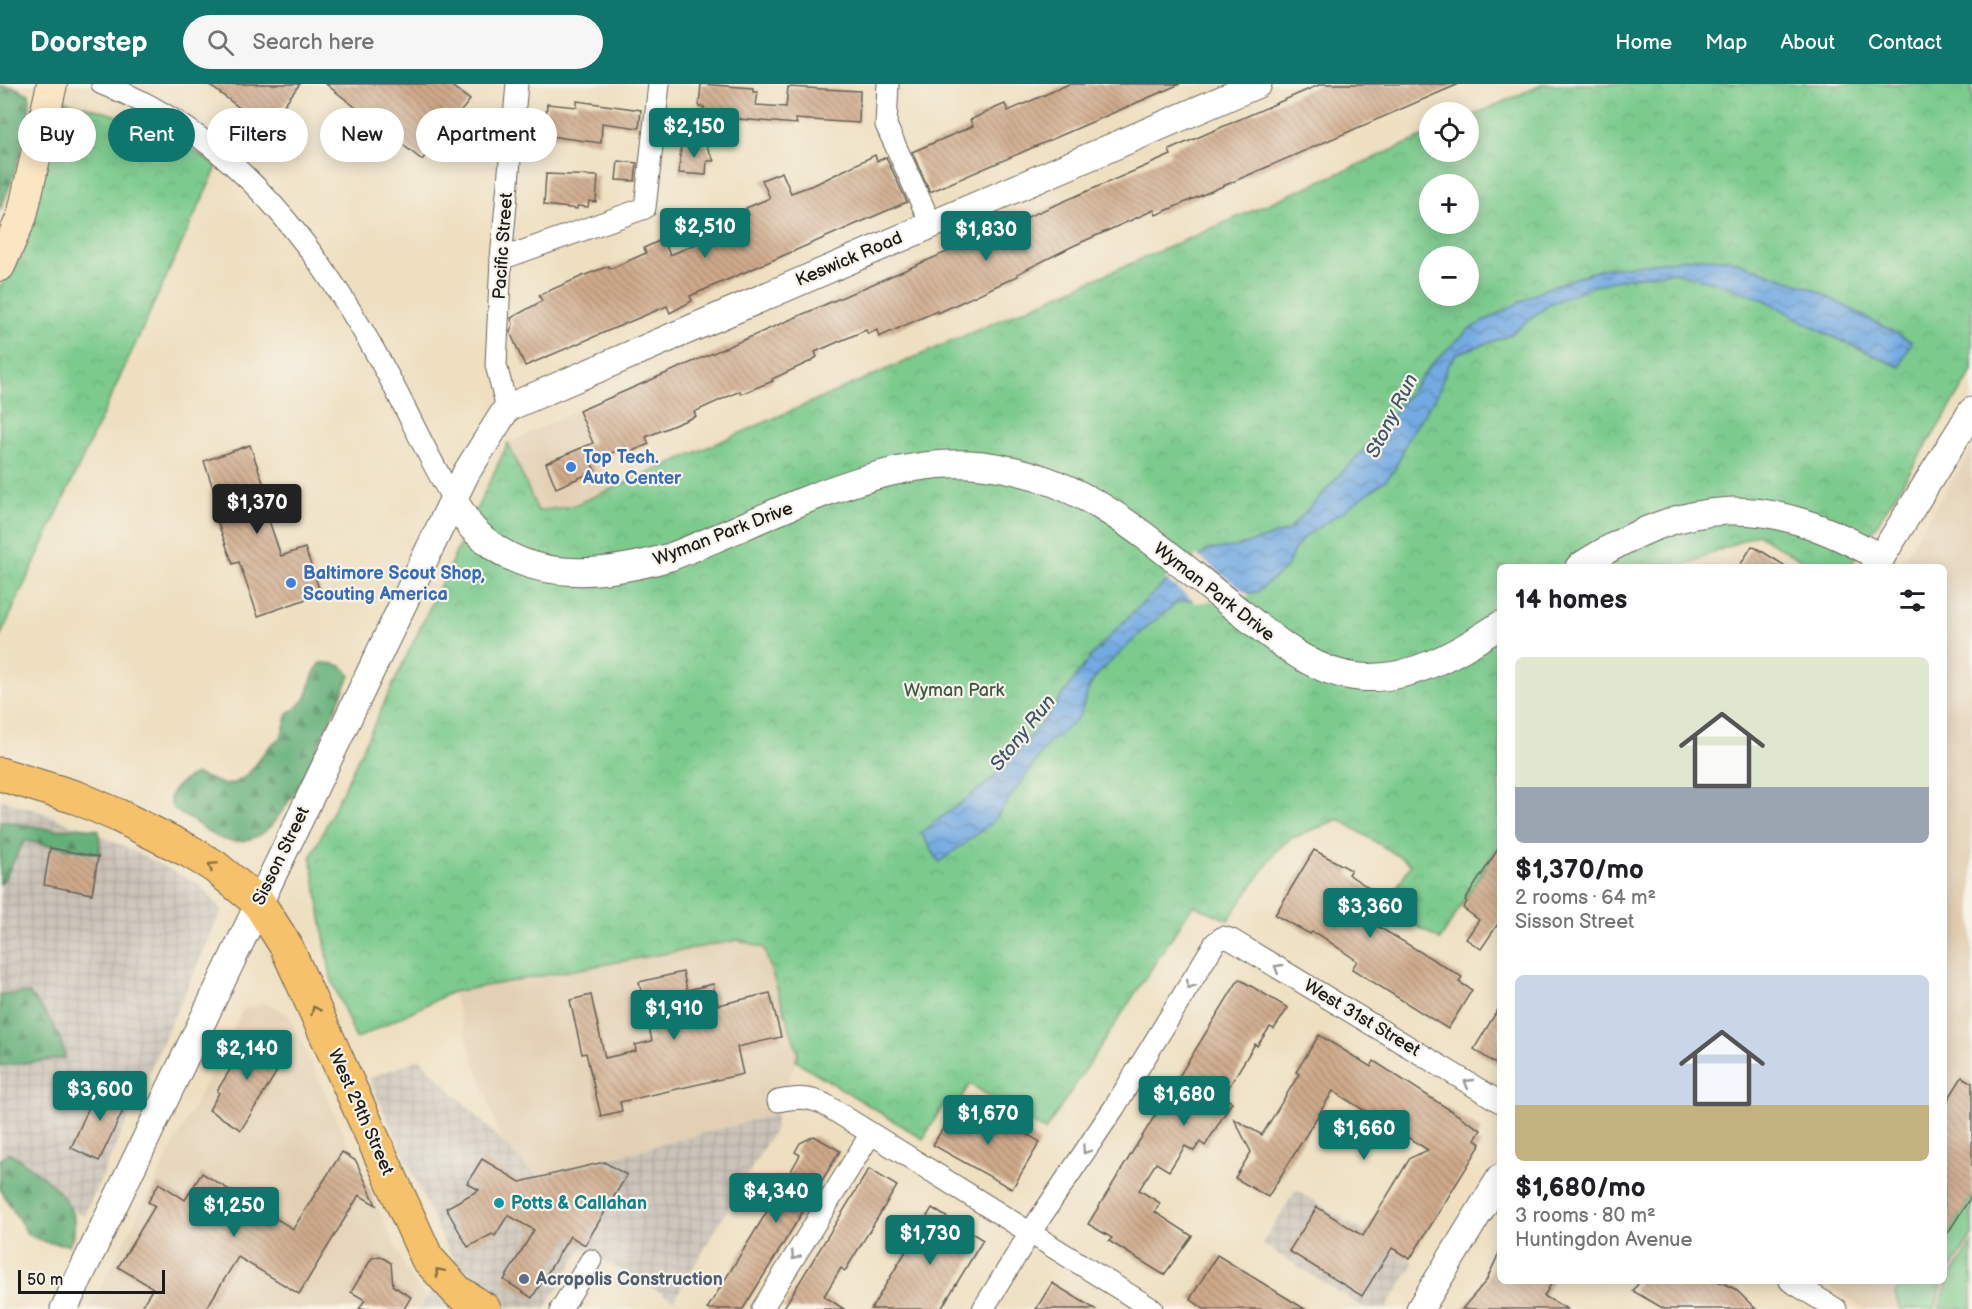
<!DOCTYPE html>
<html lang="en">
<head>
<meta charset="utf-8">
<style>
	:root { --surface:#fff; --page:#f6f6f6; --text:#202124; --muted:#757577; --accent:#0f766e }
	body { margin:0; font-family:"Balsamiq Sans",sans-serif; background:var(--page); color:var(--text); height:100vh; display:flex; flex-direction:column; font-size:22px; white-space:nowrap }
	* { box-sizing:border-box; margin:0 }
	p { font-size:20px; color:var(--muted) }
	.icon { flex:none; width:33px; height:33px; fill:none; stroke:currentColor; stroke-width:2; stroke-linecap:round; stroke-linejoin:round }
	.map { position:relative; flex:1; overflow:hidden }
	.sheet { position:absolute; left:1497px; top:480px; width:450px; height:720px; display:flex; flex-direction:column; background:var(--surface); border-radius:9px; box-shadow:0 3px 15px #0003 }
	.sheet>* { flex:none }
	.banner { position:absolute; left:18px; top:24px; width:570px; height:54px; display:flex; gap:12px }
	.fabs { position:absolute; left:1419px; top:18px; display:grid; gap:12px }
	.fabs a { display:grid; place-items:center; width:60px; height:60px; border-radius:50%; background:var(--surface); box-shadow:0 3px 15px #0003; font-size:30px }
	.scale { position:absolute; left:18px; bottom:15px; width:147px; box-sizing:border-box; padding-left:6px; border:3px solid #1c1c1c; border-top:0; font-size:16px; line-height:21px; white-space:nowrap; color:#1c1c1c; -webkit-text-stroke:4px #f7f3e8; paint-order:stroke }
	.price { position:absolute; translate:-50% -51px; padding:0 14px; border-radius:6px; background:var(--accent); color:#fff; font-size:20px; line-height:39px; filter:drop-shadow(0 2px 3px #0008) }
	.price::after { content:''; position:absolute; left:50%; top:36px; width:18px; height:14px; margin-left:-9px; background:inherit; clip-path:polygon(0 0,100% 0,50% 100%) }
	.price.active { background:#222; color:#fff }
	ul { padding:0; list-style:none }
	li { display:grid; align-content:center; gap:12px; height:318px; padding:0 18px }
	li span { display:grid; place-items:center; height:186px; border-radius:9px; color:#555 }
	li>.icon { margin-inline-start:auto }
	span .icon { width:108px; height:108px; fill:#fffc; stroke-width:1 }
	li b { font-size:26px }
	h2 { display:flex; justify-content:space-between; align-items:center; height:72px; padding:0 18px; font-size:26px }
	.pill { padding:0 21px; border-radius:27px; background:var(--surface); box-shadow:0 3px 15px #0003; font-size:21px; line-height:54px }
	.pill.active { background:var(--accent); color:#fff }
	header { display:flex; align-items:center; gap:36px; box-sizing:border-box; height:84px; padding:0 30px; background:var(--accent); color:#fff }
	header strong { font-size:28px }
	nav { display:flex; gap:33px; margin-inline-start:auto; font-size:21px }
	.search { width:420px; height:54px; background:var(--page); display:flex; align-items:center; gap:15px; box-sizing:border-box; padding:0 21px; border-radius:33px; color:var(--muted); font-size:22px }
	.map>svg:first-child { display:block }
</style>
</head>
<body>
<header>
<strong>Doorstep</strong>
<div class="search"><svg class="icon" aria-label="search" viewBox="0 0 24 24"><circle cx="10" cy="10" r="6"/><path d="M15 15l6 6"/></svg>Search here</div>
<nav><a>Home</a><a>Map</a><a>About</a><a>Contact</a></nav>
</header>
<div class="map">
<svg width="1972" height="1225" viewBox="0 0 1972 1225">
	<defs>
		<pattern id="industrial-grid" width="8" height="8" patternUnits="userSpaceOnUse" patternTransform="scale(1.5)"><rect width="8" height="8" fill="#cbc3b8"/><path d="M0 4h8M4 0v8" fill="none" stroke="#aea79e"/></pattern>
		<pattern id="forest-firs" width="22" height="20" patternUnits="userSpaceOnUse" patternTransform="scale(1.5)"><rect width="22" height="20" fill="#64af78"/><path d="M5 1l3.5 6h-7zM16 11l3.5 6h-7z" fill="#528e62"/></pattern>
		<pattern id="park-crowns" width="20" height="18" patternUnits="userSpaceOnUse" patternTransform="scale(1.5)"><rect width="20" height="18" fill="#7bcb8d"/><path d="M2 6a3 3 0 1 1 6 0M12 15a3 3 0 1 1 6 0" fill="none" stroke="#6aae79"/></pattern>
		<pattern id="water-waves" width="16" height="10" patternUnits="userSpaceOnUse" patternTransform="scale(1.5)"><rect width="16" height="10" fill="#73aae2"/><path d="M0 5q4-4 8 0t8 0" fill="none" stroke="#5e8ab6"/></pattern>
		<pattern id="building-back-hatch" width="6" height="6" patternUnits="userSpaceOnUse" patternTransform="scale(1.5)"><rect width="6" height="6" fill="#cfaa8b"/><path d="M-1 5l2 2M0 0l6 6M5-1l2 2" fill="none" stroke="#a78a71"/></pattern>
	</defs>
	<rect width="100%" height="100%" fill="#f7f3e8"/>
	<filter id="ink" filterUnits="userSpaceOnUse"><feTurbulence type="fractalNoise" baseFrequency=".0167" numOctaves="2"/><feDisplacementMap in="SourceGraphic" scale="12" xChannelSelector="R" yChannelSelector="G"/><feConvolveMatrix kernelMatrix="1 2 1 2 8 2 1 2 1" color-interpolation-filters="sRGB"/></filter>
	<filter id="wash" filterUnits="userSpaceOnUse"><feTurbulence type="fractalNoise" baseFrequency=".008" numOctaves="4" result="noise"/><feDisplacementMap in="SourceGraphic" scale="24" xChannelSelector="R" yChannelSelector="G"/><feGaussianBlur stdDeviation="1.35" result="paint"/><feColorMatrix in="noise" values="0 0 0 0 0 0 0 0 0 0 0 0 0 0 0 0 0 1.4 0 .05"/><feComposite in="paint" operator="in"/></filter>
	<g filter="url(#wash)">
		<rect width="100%" height="100%" fill="#eedfc0"/>
		<!-- built -->
		<g fill="#e3d0b4">
			<polygon points="577,327 611,405 572,422 538,428 508,359"/>
			<polygon points="1972,364 1972,1225 1865,1225 1820,1197 1944,1197 1944,483 1898,483"/>
			<polygon points="739,856 764,864 798,969 777,1030 537,1093 501,1057 452,908"/>
			<polygon points="263,919 276,923 290,933 405,1184 426,1214 419,1225 90,1225 243,926"/>
		</g>
		<!-- industrial -->
		<g fill="url(#industrial-grid)">
			<polygon points="0,715 41,728 120,760 200,801 222,826 84,1132 14,1095 0,1094"/>
			<polygon points="420,975 537,1093 777,1030 773,1048 674,1216 582,1164 545,1225 531,1223 419,1225 455,1175 445,1161 369,994"/>
			<polygon points="1296,1106 1414,1179 1386,1225 1366,1225 1262,1160"/>
		</g>
		<!-- green -->
		<g fill="#7bcb8d" stroke="#4c7454" stroke-width="1.5">
			<polygon points="1972,1111 1972,1152 1944,1195 1944,1155"/>
			<polygon points="1972,1160 1972,1225 1939,1225 1948,1197"/>
			<polygon points="1903,1197 1916,1200 1918,1197 1943,1197 1935,1225 1900,1225 1895,1210"/>
		</g>
		<!-- forest -->
		<g fill="url(#forest-firs)" stroke="#40664a" stroke-width="1.5">
			<path d="M0 2 14 3 29 10C34 34 11 103 0 126Z"/>
			<path d="M321 579C333 579 344 580 350 592 330 634 298 718 264 748 255 755 241 759 230 757 214 755 200 740 186 733 156 718 174 700 196 690L225 701C258 696 255 668 281 654L288 629C319 612 302 600 321 579Z"/>
			<path d="M0 737 57 746 79 743 99 746 100 770 25 757C14 770 12 787 0 800Z"/>
			<path d="M29 909C45 928 62 949 65 974L0 982V910Z"/>
			<path d="M9 1068C37 1088 92 1122 69 1161L45 1158 28 1151 0 1105V1075H3Z"/>
		</g>
		<!-- park -->
		<g fill="url(#park-crowns)" stroke="#4c7454" stroke-width="1.5" fill-rule="evenodd">
			<path d="M1544 0H1972V289L1850 483H1813L1757 450 1680 483H1500V759L1440 856 1385 823 1411 780 1339 735 1290 755 1278 765 1228 836 1193 821 1045 1047 970 1000 954 1025 944 1020 923 1055 796 977 798 969 764 864 739 856 452 908 356 955 331 894 311 773 508 359 538 427 572 422 1429 50 1430 68H1468L1469 33ZM1430 100H1468V140H1430ZM1430 172H1468V212H1430Z"/>
			<polygon points="63,16 164,45 217,83 0,553 0,204 21,166"/>
		</g>
		<!-- water -->
		<polygon fill="url(#water-waves)" stroke="#48637f" stroke-width="1.5" points="1695,174 1729,175 1813,205 1911,257 1900,283 1824,249 1765,216 1718,199 1673,188 1621,195 1587,204 1550,220 1508,252 1456,270 1448,282 1437,311 1410,351 1395,385 1386,396 1341,429 1304,453 1294,466 1287,483 1257,508 1178,518 1148,542 1098,590 1090,601 1080,631 1071,641 1050,657 992,739 939,778 921,749 992,695 1042,639 1092,571 1137,524 1166,498 1208,466 1236,463 1288,447 1373,355 1432,280 1469,245 1547,204 1601,185"/>
		<!-- pier -->
		<polygon fill="#eedfc0" points="1197,471 1251,512 1196,519 1165,495"/>
		<g fill="none" stroke-linecap="round" stroke-linejoin="round">
			<!-- stream -->
			<polyline stroke="#73aae2" stroke-width="6" points="1972,56 1969,69 1972,80"/>
		</g>
		<g id="blocks">
			<!-- building -->
			<g fill="url(#building-back-hatch)">
				<polygon points="208,0 300,0 266,44"/>
				<polygon points="326,0 449,0 470,16 422,76"/>
				<polygon points="701,0 753,4 753,8 758,8 756,21 786,23 788,3 860,7 859,39 795,35 797,40 704,32 704,23 699,23"/>
				<polygon points="1069,0 1180,0 930,108 912,68 973,42 970,36 993,25 1005,20 1008,27"/>
				<polygon points="1321,0 1459,0 1156,131 1154,126 1073,162 1017,190 1018,192 938,229 937,227 879,253 877,246 868,250 866,246 838,258 815,268 817,273 809,278 772,295 773,297 741,310 740,307 694,328 696,332 646,353 649,360 628,369 626,363 591,378 595,387 556,404 546,379 593,359 579,327 1171,71 1169,66"/>
				<polygon points="577,17 641,26 639,44 602,39 601,59 549,52 550,43 545,43 547,20 577,23"/>
				<polygon points="681,60 706,61 714,77 707,77 706,91 679,89"/>
				<polygon points="875,71 877,77 886,73 907,118 690,212 692,217 670,229 667,222 525,282 510,248 513,240 511,234 542,217 539,211 585,191 609,182 610,185 646,169 644,164 663,155 670,171 706,156 705,153 749,131 746,124 770,114 762,96 782,88 791,109 816,100"/>
				<polygon points="618,77 637,79 635,97 616,96"/>
				<polygon points="546,90 598,92 596,118 589,117 588,123 577,122 577,125 544,121"/>
				<polygon points="250,361 266,407 260,410 281,472 305,464 321,510 258,532 239,478 233,480 216,434 222,432 204,377"/>
				<polygon points="1752,462 1763,468 1787,483 1739,483"/>
				<polygon points="1500,762 1500,837 1481,865 1466,855 1479,836 1463,824 1467,818 1465,816"/>
				<polygon points="50,764 98,773 92,810 44,801"/>
				<polygon points="1314,766 1351,786 1348,790 1384,814 1369,837 1462,893 1459,898 1472,906 1448,945 1352,885 1357,877 1321,852 1312,848 1310,850 1275,831"/>
				<polygon points="683,888 687,906 713,900 718,921 770,909 781,953 737,963 743,990 620,1018 622,1027 601,1032 586,969 582,970 570,916 591,911 605,974 636,967 635,961 652,957 639,898"/>
				<polygon points="1239,895 1288,924 1274,945 1270,943 1257,962 1255,960 1236,991 1223,1013 1232,1018 1205,1062 1200,1058 1194,1067 1185,1062 1169,1087 1156,1079 1139,1106 1160,1119 1155,1128 1192,1152 1164,1191 1109,1157 1112,1154 1088,1140"/>
				<polygon points="1500,922 1500,983 1474,965"/>
				<polygon points="252,949 287,971 241,1046 209,1026 219,1009 217,1007"/>
				<polygon points="1319,951 1371,983 1374,977 1481,1046 1475,1056 1481,1060 1410,1175 1392,1164 1362,1212 1289,1167 1317,1123 1363,1152 1410,1074 1428,1066 1333,1007 1268,1113 1235,1094 1251,1068 1234,1035 1262,1051 1299,990 1296,988"/>
				<polygon points="1962,993 1972,999 1972,1111 1944,1155 1944,1022"/>
				<polygon points="99,1000 129,1014 99,1077 71,1064"/>
				<polygon points="954,1025 982,1042 990,1027 1040,1058 1012,1105 933,1061"/>
				<polygon points="814,1052 840,1067 777,1170 743,1225 707,1225 779,1108 800,1071 795,1068 800,1059"/>
				<polygon points="342,1068 356,1077 376,1121 359,1111 299,1210 238,1173 206,1225 140,1225 153,1204 118,1183 155,1122 148,1118 159,1099 185,1116 202,1089 293,1145"/>
				<polygon points="482,1075 520,1098 604,1078 627,1091 585,1161 570,1152 532,1214 504,1196 534,1146 508,1131 495,1152 492,1150 468,1163 446,1124 479,1106 467,1099"/>
				<polygon points="869,1085 897,1102 845,1187 841,1184 824,1212 844,1225 783,1225"/>
				<polygon points="932,1124 983,1156 941,1225 871,1225"/>
				<polygon points="1500,1167 1500,1197 1553,1197 1544,1212 1567,1225 1462,1225 1486,1197"/>
				<polygon points="1217,1171 1277,1208 1305,1225 1204,1225 1190,1215"/>
				<polygon points="380,1172 391,1179 393,1202 411,1213 404,1225 359,1225 365,1216 351,1208 372,1174"/>
				<polygon points="1640,1197 1718,1197 1735,1205 1756,1225 1664,1225 1633,1207"/>
				<polygon points="1052,1199 1095,1225 1036,1225"/>
			</g>
		</g>
	</g>
	<g filter="url(#ink)">
		<use href="#blocks" fill-opacity="0" stroke="#666055" stroke-width="1.5"/>
		<g fill="none" stroke-linecap="round" stroke-linejoin="round">
			<defs>
				<g id="minor">
					<path d="M102 0C238 51 323 170 390 295 411 335 430 377 453 415"/>
					<polyline points="888,0 886,41 931,140"/>
					<polyline points="501,175 645,124 659,0"/>
					<polyline points="507,324 496,281 501,175 517,0"/>
					<path d="M778 1017C796 1014 807 1012 824 1020L1152 1225"/>
					<polyline points="1790,1197 1836,1225"/>
					<polyline points="561,1225 591,1176"/>
					<polyline points="762,1225 870,1051"/>
					<polyline points="983,1225 1030,1149 1114,1024 1215,859 1223,853 1232,856 1500,1018"/>
				</g>
				<g id="tertiary">
					<path d="M453 415C460 425 466 438 474 446 527 501 604 492 670 473 766 437 877 370 982 381 1090 392 1161 467 1243 530 1277 557 1314 589 1359 593 1410 598 1460 568 1500 541"/>
					<path d="M1579 483C1690 411 1766 409 1881 474"/>
					<polyline points="1875,483 1972,327"/>
					<polyline points="64,1225 466,389 507,324 1258,0"/>
					<polyline points="1420,1225 1500,1094"/>
				</g>
				<polyline id="secondary" points="0,182 22,132 52,0"/>
				<polyline id="primary" points="0,690 78,714 117,731 189,767 214,782 258,818 286,862 427,1174 458,1208 484,1225"/>
			</defs>
			<!-- minor casing -->
			<use href="#minor" stroke="#666055" stroke-width="23"/>
			<!-- tertiary casing -->
			<use href="#tertiary" stroke="#666055" stroke-width="29"/>
			<!-- secondary casing -->
			<use href="#secondary" stroke="#666055" stroke-width="32"/>
			<!-- primary casing -->
			<use href="#primary" stroke="#666055" stroke-width="35"/>
			<!-- minor -->
			<use href="#minor" stroke="#fff" stroke-width="21"/>
			<!-- tertiary -->
			<use href="#tertiary" stroke="#fff" stroke-width="27"/>
			<!-- secondary -->
			<use href="#secondary" stroke="#fbe6c4" stroke-width="30"/>
			<!-- primary -->
			<use href="#primary" stroke="#f5c16b" stroke-width="33"/>
		</g>
		<!-- one-way arrows -->
		<defs><path id="oneway-chevron" d="M-2-3.5L2.5 0L-2 3.5" fill="none" stroke-width="1.6" stroke-linecap="round" stroke-linejoin="round" transform="scale(1.5)"/></defs>
		<g stroke="#886e44">
			<use href="#oneway-chevron" transform="translate(212 782) rotate(-146)"/>
			<use href="#oneway-chevron" transform="translate(315 926) rotate(-115)"/>
			<use href="#oneway-chevron" transform="translate(439 1188) rotate(-131)"/>
		</g>
		<g stroke="#999">
			<use href="#oneway-chevron" transform="translate(1278 884) rotate(-149)"/>
			<use href="#oneway-chevron" transform="translate(1190 901) rotate(122)"/>
			<use href="#oneway-chevron" transform="translate(1468 999) rotate(-149)"/>
			<use href="#oneway-chevron" transform="translate(1086 1066) rotate(124)"/>
			<use href="#oneway-chevron" transform="translate(795 1172) rotate(122)"/>
		</g>
	</g>
	<!-- markers -->
	<g fill="#3f7fe0" stroke="#f7f3e8" stroke-width="2">
		<circle cx="571" cy="383" r="6"/>
		<circle cx="291" cy="499" r="6"/>
	</g>
	<circle fill="#0f9aa8" stroke="#f7f3e8" stroke-width="2" cx="499" cy="1119" r="6"/>
	<circle fill="#5c6f8a" stroke="#f7f3e8" stroke-width="2" cx="524" cy="1195" r="6"/>
	<g text-anchor="middle" dominant-baseline="central" stroke-width="4.5" stroke-linejoin="round" paint-order="stroke">
		<!-- street labels -->
		<g font-size="18" fill="#1c1c1c" stroke="#f7f3e8">
			<text transform="translate(503 162) rotate(-86)">Pacific Street</text>
			<text transform="translate(849 175) rotate(-23)">Keswick Road</text>
			<text transform="translate(723 450) rotate(-21)">Wyman Park Drive</text>
			<text transform="translate(1214 508) rotate(38)">Wyman Park Drive</text>
			<text transform="translate(281 772) rotate(-64)">Sisson Street</text>
			<text transform="translate(1362 934) rotate(31)">West 31st Street</text>
			<text transform="translate(361 1028) rotate(66)">West 29th Street</text>
		</g>
		<!-- shop labels -->
		<g font-size="18" font-weight="bold" fill="#366cbe" stroke="#f7f3e8" text-anchor="start">
			<text x="583" y="373">Top Tech.<tspan x="583" dy="21">Auto Center</tspan></text>
			<text x="303" y="489">Baltimore Scout Shop,<tspan x="303" dy="21">Scouting America</tspan></text>
		</g>
		<!-- park labels -->
		<g font-size="18" fill="#3d5944" stroke="#f7f3e8">
			<text x="954" y="606">Wyman Park</text>
		</g>
		<!-- culture labels -->
		<g font-size="18" font-weight="bold" fill="#0d838f" stroke="#f7f3e8" text-anchor="start">
			<text x="511" y="1119">Potts &amp; Callahan</text>
		</g>
		<!-- service labels -->
		<g font-size="18" font-weight="bold" fill="#4e5e75" stroke="#f7f3e8" text-anchor="start">
			<text x="536" y="1195">Acropolis Construction</text>
		</g>
		<!-- water labels -->
		<g font-size="20" font-style="italic" fill="#3f556b" stroke="#f7f3e8">
			<text transform="translate(1392 332) rotate(-63)">Stony Run</text>
			<text transform="translate(1023 649) rotate(-51)">Stony Run</text>
		</g>
	</g>
</svg>
<div class="fabs">
<a><svg class="icon" aria-label="locate" viewBox="0 0 24 24"><circle cx="12" cy="12" r="6"/><path d="M12 2v4M12 18v4M2 12h4M18 12h4"/></svg></a>
<a>+</a>
<a>−</a>
</div>
<div class="scale">50 m</div>
<b class="price" style="left:694px;top:75px">$2,150</b>
<b class="price" style="left:705px;top:175px">$2,510</b>
<b class="price" style="left:986px;top:178px">$1,830</b>
<b class="price active" style="left:257px;top:451px">$1,370</b>
<b class="price" style="left:1370px;top:855px">$3,360</b>
<b class="price" style="left:674px;top:957px">$1,910</b>
<b class="price" style="left:247px;top:997px">$2,140</b>
<b class="price" style="left:100px;top:1038px">$3,600</b>
<b class="price" style="left:1184px;top:1043px">$1,680</b>
<b class="price" style="left:988px;top:1062px">$1,670</b>
<b class="price" style="left:1364px;top:1077px">$1,660</b>
<b class="price" style="left:776px;top:1140px">$4,340</b>
<b class="price" style="left:234px;top:1154px">$1,250</b>
<b class="price" style="left:930px;top:1182px">$1,730</b>
<div class="banner">
<a class="pill">Buy</a>
<a class="pill active">Rent</a>
<a class="pill">Filters</a>
<a class="pill">New</a>
<a class="pill">Apartment</a>
</div>
<section class="sheet">
<h2>14 homes<svg class="icon" aria-label="filters" viewBox="0 0 24 24"><path d="M4 7h16M4 17h16"/><circle cx="9" cy="7" r="2"/><circle cx="15" cy="17" r="2"/></svg></h2>
<ul>
<li><span style="background:linear-gradient(#dfe7d0 70%,#9aa5b1 0)"><svg class="icon" aria-label="home" viewBox="0 0 24 24"><path d="M3 11l9-7 9 7M6 9v11h12V9"/></svg></span><div><b>$1,370/mo</b><p>2 rooms · 64 m²</p><p>Sisson Street</p></div></li>
<li><span style="background:linear-gradient(#c9d6e8 70%,#c2b280 0)"><svg class="icon" aria-label="home" viewBox="0 0 24 24"><path d="M3 11l9-7 9 7M6 9v11h12V9"/></svg></span><div><b>$1,680/mo</b><p>3 rooms · 80 m²</p><p>Huntingdon Avenue</p></div></li>
</ul>
</section>
</div>
</body>
</html>
